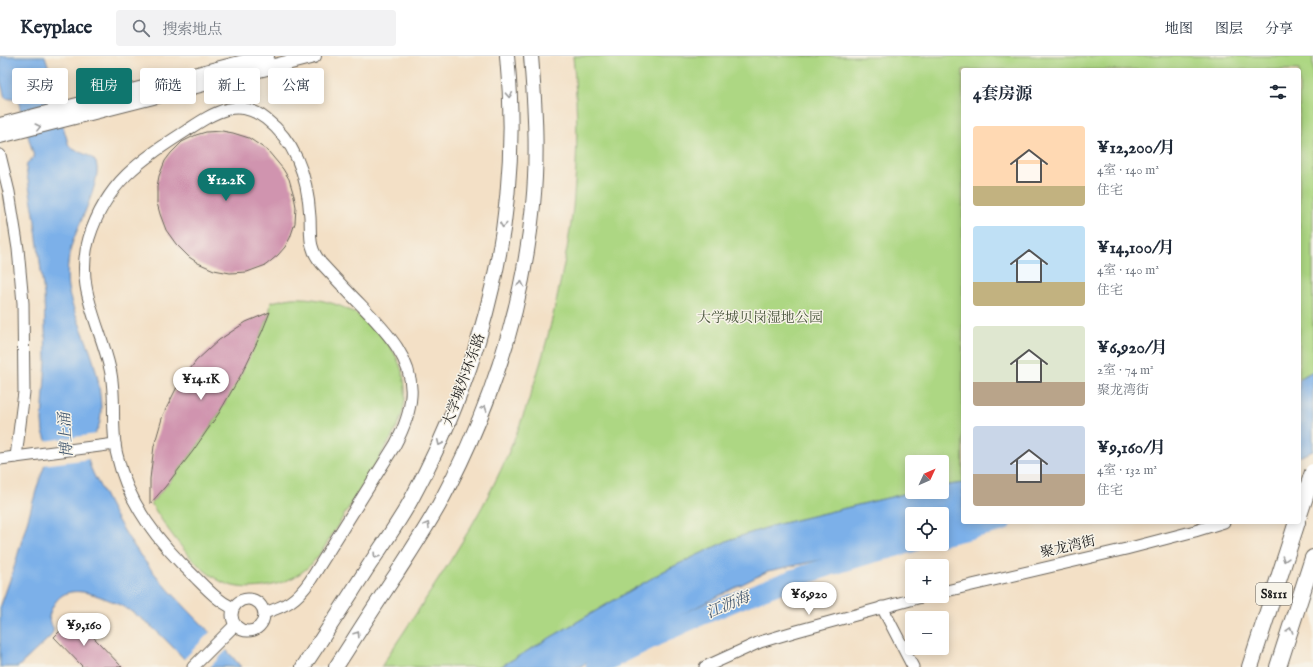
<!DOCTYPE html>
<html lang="zh">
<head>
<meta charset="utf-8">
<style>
	:root { --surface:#fff; --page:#f2f2f3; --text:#1f2937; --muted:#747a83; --line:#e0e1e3; --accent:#0f766e }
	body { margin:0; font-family:"IM FELL English","Noto Serif SC",serif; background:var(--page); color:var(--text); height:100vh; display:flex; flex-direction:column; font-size:15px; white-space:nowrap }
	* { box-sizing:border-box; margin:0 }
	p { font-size:13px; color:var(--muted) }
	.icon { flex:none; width:22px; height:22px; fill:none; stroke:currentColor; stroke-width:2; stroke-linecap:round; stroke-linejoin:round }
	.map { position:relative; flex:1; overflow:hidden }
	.drawer { position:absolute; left:961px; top:12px; width:340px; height:456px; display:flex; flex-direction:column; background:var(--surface); border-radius:4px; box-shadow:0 2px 10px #0003 }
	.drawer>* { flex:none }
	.top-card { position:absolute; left:12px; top:12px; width:380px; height:36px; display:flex; gap:8px }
	.needle { width:26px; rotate:46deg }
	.fabs { position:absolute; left:905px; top:399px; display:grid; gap:8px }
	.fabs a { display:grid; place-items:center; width:44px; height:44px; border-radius:4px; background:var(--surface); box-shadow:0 2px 10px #0003; font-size:20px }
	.price { position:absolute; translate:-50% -34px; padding:0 9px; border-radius:14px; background:#fff; color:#222; font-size:13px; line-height:26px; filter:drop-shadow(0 1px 2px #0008) }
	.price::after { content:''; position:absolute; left:50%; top:24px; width:12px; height:9px; margin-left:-6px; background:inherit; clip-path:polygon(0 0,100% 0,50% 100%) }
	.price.selected { background:var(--accent); color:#fff }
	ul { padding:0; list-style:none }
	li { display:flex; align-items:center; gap:12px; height:100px; padding:0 12px }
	li span { display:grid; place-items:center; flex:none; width:112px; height:80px; border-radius:4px; color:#555 }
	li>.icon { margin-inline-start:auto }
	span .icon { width:48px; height:48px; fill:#fffc; stroke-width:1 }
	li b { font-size:17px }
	h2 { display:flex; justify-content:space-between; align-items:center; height:48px; padding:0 12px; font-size:17px }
	.pill { padding:0 14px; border-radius:4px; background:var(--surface); box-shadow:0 2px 10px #0003; font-size:14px; line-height:36px }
	.pill.selected { background:var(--accent); color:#fff }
	header { display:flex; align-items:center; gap:24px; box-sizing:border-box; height:56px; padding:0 20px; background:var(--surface); border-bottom:1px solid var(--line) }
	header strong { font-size:19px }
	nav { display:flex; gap:22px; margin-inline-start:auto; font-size:14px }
	.search { width:280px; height:36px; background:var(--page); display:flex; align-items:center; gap:10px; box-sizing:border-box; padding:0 14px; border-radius:4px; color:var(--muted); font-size:15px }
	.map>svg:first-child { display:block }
</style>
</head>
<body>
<header>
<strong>Keyplace</strong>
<div class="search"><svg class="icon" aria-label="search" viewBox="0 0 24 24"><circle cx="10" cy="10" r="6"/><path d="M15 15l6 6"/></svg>搜索地点</div>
<nav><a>地图</a><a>图层</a><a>分享</a></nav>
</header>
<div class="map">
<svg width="1313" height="611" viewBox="0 0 1313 611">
	<rect width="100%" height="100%" fill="#f7f3e8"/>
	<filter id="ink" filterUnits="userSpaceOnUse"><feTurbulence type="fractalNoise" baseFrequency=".025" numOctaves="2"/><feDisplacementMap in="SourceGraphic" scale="8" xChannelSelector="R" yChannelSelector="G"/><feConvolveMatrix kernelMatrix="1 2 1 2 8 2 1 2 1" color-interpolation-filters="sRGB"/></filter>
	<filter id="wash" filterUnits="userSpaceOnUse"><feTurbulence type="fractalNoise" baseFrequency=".012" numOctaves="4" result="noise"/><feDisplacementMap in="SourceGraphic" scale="16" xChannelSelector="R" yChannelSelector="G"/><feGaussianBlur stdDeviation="0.9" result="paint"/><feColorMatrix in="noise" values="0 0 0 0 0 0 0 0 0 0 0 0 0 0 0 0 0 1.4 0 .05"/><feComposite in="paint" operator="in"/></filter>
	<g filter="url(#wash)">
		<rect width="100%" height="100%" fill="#f3e0c6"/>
		<!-- green -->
		<g fill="#add783" stroke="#647a50">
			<path d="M573 0H1313V315L1299 323V14H963V427L942 430V406H912V436L775 469 729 484 664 515 500 611H381C420 550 463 491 495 426 525 365 545 299 559 232 565 205 570 179 573 151 578 101 578 50 573 0Z"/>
			<path d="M291 242C310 241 330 245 347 253 381 269 408 305 405 343 404 357 398 369 392 381L324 492C310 513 296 523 273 529 260 532 246 533 233 530 201 523 167 474 151 447 176 419 200 389 219 357 229 340 237 322 246 305 256 287 269 268 271 246Z"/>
		</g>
		<!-- water -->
		<g fill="#7bb0e9" stroke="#4c6682">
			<path d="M0 0H45L49 12 52 34 69 90C76 97 89 97 95 105 105 119 77 171 72 188 68 201 66 218 68 232 70 244 74 254 78 264 86 284 94 303 98 324 100 338 103 356 99 369 95 380 87 388 88 400 88 410 97 425 102 434 119 470 141 504 169 534 193 560 219 584 241 611H192C160 578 139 552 92 538 81 535 67 533 58 543 54 547 49 556 49 562 51 572 57 571 50 581L18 611H0V552L13 515 38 428 47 403 48 389 43 376 42 365 46 305 44 239 34 158 26 113 27 107 34 101 18 44 5 42 0 23Z"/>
			<polygon points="1313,315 1313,395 1299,401 1299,323"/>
			<polygon points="963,427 963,466 1006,466 942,479 942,458 912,458 912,485 768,515 579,611 500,611 664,515 729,484 775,469 912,436 942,436 942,430"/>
		</g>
		<!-- pier -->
		<g fill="#f3e0c6">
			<polygon points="97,378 91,389 89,397 90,403 43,409 47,398 44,385"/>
			<polygon points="211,575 228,593 210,611 189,611 183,604"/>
		</g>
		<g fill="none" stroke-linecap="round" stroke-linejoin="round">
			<!-- river -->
			<g stroke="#7bb0e9" stroke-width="19">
				<polyline points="942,480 1002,466"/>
				<path d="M595 611C632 593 669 573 708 557 774 528 842 504 912 487"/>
			</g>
		</g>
		<g id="blocks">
			<!-- building -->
			<g fill="#d094af">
				<polygon points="222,75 233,77 249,82 268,95 283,113 289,123 294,140 296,151 295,167 290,182 285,191 278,199 266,209 247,216 230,217 214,214 198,207 189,201 176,188 166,174 160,158 157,147 157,131 159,120 165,105 171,97 182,86 196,79 206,76"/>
				<polygon points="270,256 262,276 242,317 219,357 193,395 165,431 150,448 150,423 154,390 163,359 177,331 196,305 219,284 246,266"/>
				<polygon points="74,561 122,611 83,611 54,581"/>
			</g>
		</g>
	</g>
	<g filter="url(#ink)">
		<use href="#blocks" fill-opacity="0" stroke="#676158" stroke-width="1"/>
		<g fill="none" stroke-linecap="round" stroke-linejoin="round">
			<defs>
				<g id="minor">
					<polyline points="232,14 240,51"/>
					<polyline points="0,99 9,136 18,193 23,247 24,336 16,401"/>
					<polyline points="0,403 115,388"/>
					<polyline points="942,536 1126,493 1195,475 1224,466"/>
					<circle cx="248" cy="559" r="16"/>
					<polyline points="882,551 913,611"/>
					<path d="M233 552C218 545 207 533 195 521 159 487 128 448 117 399 110 371 117 342 110 313 100 268 74 230 89 182 107 125 141 104 189 73 215 56 238 41 266 63 297 87 308 124 310 161 311 180 308 191 321 207 334 221 347 235 361 249 385 274 414 303 411 340 410 358 403 374 395 389L310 525C296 545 286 550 264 557"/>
					<polyline points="193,611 235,569"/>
					<polyline points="705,611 760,586 797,575 925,540"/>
				</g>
				<g id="major">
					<polyline points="0,69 267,0"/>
					<polyline points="0,80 314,0"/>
					<path d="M303 611C326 577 348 542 370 508 384 487 399 466 411 444 485 308 523 155 507 0"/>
					<path d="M336 611C356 580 376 548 397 517 411 495 426 472 439 449 489 356 523 254 533 149 538 99 535 50 531 0"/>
				</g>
				<g id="highway">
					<polyline points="1250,611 1297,466"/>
					<polyline points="1278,611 1313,502"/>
				</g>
			</defs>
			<!-- minor casing -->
			<use href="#minor" stroke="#676158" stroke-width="13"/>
			<!-- major casing -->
			<use href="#major" stroke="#676158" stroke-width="16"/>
			<!-- highway casing -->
			<use href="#highway" stroke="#676158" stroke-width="18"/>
			<!-- minor -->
			<use href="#minor" stroke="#fff" stroke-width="11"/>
			<!-- major -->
			<use href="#major" stroke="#fff" stroke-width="14"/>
			<!-- highway -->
			<use href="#highway" stroke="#fff" stroke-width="16"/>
			<defs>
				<polyline id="highway-bridge" points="1299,459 1313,416"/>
			</defs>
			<!-- highway-bridge casing -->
			<use href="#highway-bridge" stroke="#676158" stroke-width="18" stroke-linecap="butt"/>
			<!-- highway-bridge -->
			<use href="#highway-bridge" stroke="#fff" stroke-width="16"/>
		</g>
		<!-- one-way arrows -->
		<defs><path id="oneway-chevron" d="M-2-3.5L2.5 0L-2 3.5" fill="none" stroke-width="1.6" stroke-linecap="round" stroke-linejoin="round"/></defs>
		<g stroke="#999">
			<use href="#oneway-chevron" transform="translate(509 39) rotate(87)"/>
			<use href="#oneway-chevron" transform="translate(38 71) rotate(-14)"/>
			<use href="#oneway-chevron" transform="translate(503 169) rotate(97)"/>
			<use href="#oneway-chevron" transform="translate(521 228) rotate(-78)"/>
			<use href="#oneway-chevron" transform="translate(484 352) rotate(-70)"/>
			<use href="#oneway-chevron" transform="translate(440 387) rotate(115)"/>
			<use href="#oneway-chevron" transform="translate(427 469) rotate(-59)"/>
			<use href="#oneway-chevron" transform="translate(376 500) rotate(123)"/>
			<use href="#oneway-chevron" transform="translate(1285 503) rotate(108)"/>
			<use href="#oneway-chevron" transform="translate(1290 574) rotate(-72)"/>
			<use href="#oneway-chevron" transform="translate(357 578) rotate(-57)"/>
		</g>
	</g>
	<g text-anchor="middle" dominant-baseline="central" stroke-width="3" stroke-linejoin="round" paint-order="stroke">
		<!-- shield labels -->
		<rect fill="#f7f3e8" stroke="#5e5c59" stroke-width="1" x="1256" y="527" width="36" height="22" rx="3"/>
		<g font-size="13" font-weight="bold" fill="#1c1c1c">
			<text x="1274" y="538">S8111</text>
		</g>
		<!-- park labels -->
		<g font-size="14" fill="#48543b" stroke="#f7f3e8">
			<text x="760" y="262">大学城贝岗湿地公园</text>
		</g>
		<!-- street labels -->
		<g font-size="14" fill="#1c1c1c" stroke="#f7f3e8">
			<text transform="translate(464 324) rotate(-70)">大学城外环东路</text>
			<text transform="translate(1068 491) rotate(-13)">聚龙湾街</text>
		</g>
		<!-- water labels -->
		<g font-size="15" font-style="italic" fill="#42576e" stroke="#f7f3e8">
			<text transform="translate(66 379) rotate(-94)">博上涌</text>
			<text transform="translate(728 549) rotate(-23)">江沥海</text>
		</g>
	</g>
</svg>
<div class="fabs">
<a><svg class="needle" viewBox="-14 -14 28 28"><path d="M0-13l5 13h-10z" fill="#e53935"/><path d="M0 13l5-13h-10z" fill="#747a83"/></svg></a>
<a><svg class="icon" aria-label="locate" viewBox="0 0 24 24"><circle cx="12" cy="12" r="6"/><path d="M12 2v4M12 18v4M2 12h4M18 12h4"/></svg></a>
<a>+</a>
<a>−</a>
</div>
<b class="price selected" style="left:226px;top:146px">¥12.2K</b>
<b class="price" style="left:201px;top:345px">¥14.1K</b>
<b class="price" style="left:809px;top:560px">¥6,920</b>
<b class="price" style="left:84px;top:591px">¥9,160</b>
<div class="top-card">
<a class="pill">买房</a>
<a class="pill selected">租房</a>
<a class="pill">筛选</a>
<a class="pill">新上</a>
<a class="pill">公寓</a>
</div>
<section class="drawer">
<h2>4套房源<svg class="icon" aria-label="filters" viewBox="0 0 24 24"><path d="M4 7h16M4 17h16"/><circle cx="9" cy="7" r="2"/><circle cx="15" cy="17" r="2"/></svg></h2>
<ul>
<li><span style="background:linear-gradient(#ffd9b3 75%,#c2b280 0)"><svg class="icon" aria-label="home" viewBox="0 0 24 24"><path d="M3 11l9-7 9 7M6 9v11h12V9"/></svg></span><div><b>¥12,200/月</b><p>4室 · 140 m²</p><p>住宅</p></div></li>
<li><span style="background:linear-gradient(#bfe0f5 70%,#c2b280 0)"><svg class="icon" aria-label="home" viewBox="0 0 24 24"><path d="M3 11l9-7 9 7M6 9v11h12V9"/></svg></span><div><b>¥14,100/月</b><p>4室 · 140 m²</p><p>住宅</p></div></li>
<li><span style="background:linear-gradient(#dfe7d0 70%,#b9a48a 0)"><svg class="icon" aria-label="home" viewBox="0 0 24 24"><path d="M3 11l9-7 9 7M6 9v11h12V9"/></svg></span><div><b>¥6,920/月</b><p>2室 · 74 m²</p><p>聚龙湾街</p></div></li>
<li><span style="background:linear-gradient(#c9d6e8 60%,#b9a48a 0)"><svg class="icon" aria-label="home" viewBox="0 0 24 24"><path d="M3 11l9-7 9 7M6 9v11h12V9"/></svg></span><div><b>¥9,160/月</b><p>4室 · 132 m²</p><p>住宅</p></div></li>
</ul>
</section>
</div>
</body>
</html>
